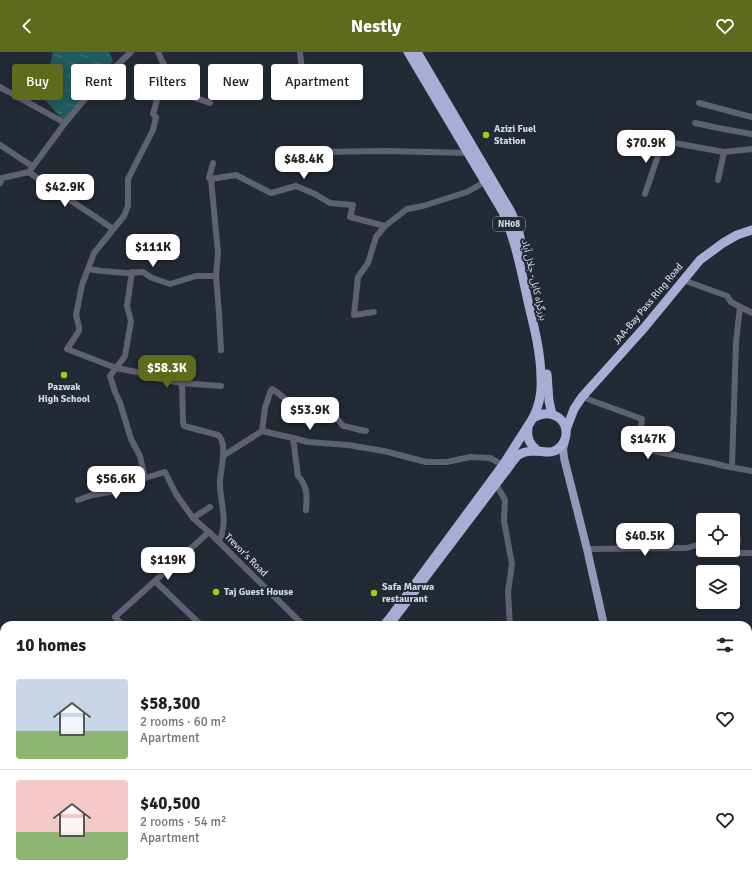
<!DOCTYPE html>
<html lang="en">
<head>
<meta charset="utf-8">
<style>
	:root { --surface:#fff; --page:#f6f6f6; --text:#202124; --muted:#757577; --line:#e0e0e0; --accent:#5f6b1c }
	body { margin:0; font-family:Signika,"Noto Sans Arabic",sans-serif; background:var(--page); color:var(--text); height:100vh; display:flex; flex-direction:column; font-size:15px; white-space:nowrap }
	* { box-sizing:border-box; margin:0 }
	p { font-size:13px; color:var(--muted) }
	.icon { flex:none; width:22px; height:22px; fill:none; stroke:currentColor; stroke-width:2; stroke-linecap:round; stroke-linejoin:round }
	.map { position:relative; flex:1; overflow:hidden }
	.details { position:absolute; left:0px; top:569px; width:752px; height:256px; display:flex; flex-direction:column; background:var(--surface); border-radius:12px 12px 0 0; box-shadow:0 2px 6px #0003 }
	.details>* { flex:none }
	.banner { position:absolute; left:12px; top:12px; width:400px; height:36px; display:flex; gap:8px }
	.tools { position:absolute; left:696px; top:461px; display:grid; gap:8px }
	.tools a { display:grid; place-items:center; width:44px; height:44px; border-radius:4px; background:var(--surface); box-shadow:0 2px 6px #0003; font-size:20px }
	.price { position:absolute; translate:-50% -34px; padding:0 9px; border-radius:8px; background:#fff; color:#222; font-size:13px; line-height:26px; filter:drop-shadow(0 1px 2px #0008) }
	.price::after { content:''; position:absolute; left:50%; top:24px; width:12px; height:9px; margin-left:-6px; background:inherit; clip-path:polygon(0 0,100% 0,50% 100%) }
	.price.current { background:var(--accent); color:#fff }
	ul { padding:0; list-style:none }
	li { display:flex; align-items:center; gap:12px; height:100px; padding:0 16px }
	li+li { border-top:1px solid var(--line) }
	li span { display:grid; place-items:center; flex:none; width:112px; height:80px; border-radius:4px; color:#555 }
	li>.icon { margin-inline-start:auto }
	span .icon { width:48px; height:48px; fill:#fffc; stroke-width:1 }
	li b { font-size:17px }
	h2 { display:flex; justify-content:space-between; align-items:center; height:48px; padding:0 16px; font-size:17px }
	.pill { padding:0 14px; border-radius:4px; background:var(--surface); box-shadow:0 2px 6px #0003; font-size:14px; line-height:36px }
	.pill.current { background:var(--accent); color:#fff }
	header { display:flex; justify-content:space-between; align-items:center; height:52px; padding:0 16px; background:var(--accent); color:#fff; font-size:18px; font-weight:700 }
	.map>svg:first-child { display:block }
</style>
</head>
<body>
<header><svg class="icon" aria-label="back" viewBox="0 0 24 24"><path d="M15 5l-7 7 7 7"/></svg>Nestly<svg class="icon" aria-label="heart" viewBox="0 0 24 24"><path d="M12 20l-8-8c-3-5 5-10 8-4 3-6 11-1 8 4z"/></svg></header>
<div class="map">
<svg width="752" height="825" viewBox="0 0 752 825">
	<defs>
		<pattern id="water-ripples" width="26" height="14" patternUnits="userSpaceOnUse"><rect width="26" height="14" fill="#215a5d"/><path d="M2 4q2-2 4 0t4 0M15 11q2-2 4 0t4 0" fill="none" stroke="#407174"/></pattern>
	</defs>
	<rect width="100%" height="100%" fill="#212a35"/>
	<!-- water -->
	<polygon fill="url(#water-ripples)" points="53,0 109,0 113,9 99,28 64,69 44,47 44,40"/>
	<g fill="none" stroke-linecap="round" stroke-linejoin="round">
		<!-- minor -->
		<g stroke="#5f6171" stroke-width="6">
			<polyline points="158,0 162,9 164,12 164,32 165,37 199,47 210,51"/>
			<polyline points="300,0 302,19"/>
			<polyline points="0,35 65,71"/>
			<polyline points="165,37 159,41 153,62 156,65 153,78 128,127 128,154 124,164 94,201 82,233 76,263 79,275 79,279 67,297 116,316 142,321 149,325 182,331 221,334"/>
			<polyline points="699,51 752,65"/>
			<polyline points="695,71 718,76 752,82"/>
			<polyline points="629,80 638,83 663,89 724,100 752,97"/>
			<polyline points="0,93 32,114"/>
			<polyline points="316,100 387,99 468,101"/>
			<polyline points="213,111 209,126 211,127 218,201 216,224 219,261 221,298"/>
			<path d="M29 120C56 140 85 157 113 177"/>
			<polyline points="211,127 236,123 271,141 296,134 315,142 330,151 353,153 350,165 385,174"/>
			<polyline points="718,128 724,100"/>
			<polyline points="0,131 2,126 29,120 65,71 98,31 131,0"/>
			<polyline points="645,142 663,89"/>
			<polyline points="88,217 102,219 127,221 143,220 152,226 170,232 196,224 216,224"/>
			<polyline points="132,220 127,254 131,269 125,304 110,324 115,340 120,351 131,387 140,404 145,426 165,420 176,442 193,466 209,480 303,573"/>
			<polyline points="683,228 727,244 731,250 752,261"/>
			<polyline points="374,260 354,263 358,225 368,211 376,185 385,174 407,157 423,154 467,140 488,128"/>
			<path d="M182 331 183 370 184 374 218 383C228 390 221 417 220 428 219 445 227 464 222 481 222 484 220 487 218 489"/>
			<polyline points="582,345 642,367 639,396 713,411 724,414 752,419"/>
			<path d="M262 379 265 356 271 338 272 337C287 345 295 361 309 370H312L327 364 336 365 343 374C351 375 358 378 366 379"/>
			<polyline points="293,386 308,390 348,393 384,399 426,410 447,410 470,405 490,406 503,413"/>
			<path d="M223 404 262 379 293 386 298 424C308 434 307 446 306 458"/>
			<polyline points="732,415 736,290 740,255"/>
			<polyline points="496,432 505,448 504,469 512,512 508,540 510,573"/>
			<polyline points="78,448 92,443 110,440 134,433 145,426"/>
			<polyline points="193,466 210,455"/>
			<polyline points="734,467 734,475 738,488 736,501 752,501"/>
			<polyline points="587,497 687,496 697,493 703,494"/>
			<polyline points="155,529 201,573"/>
			<polyline points="123,573 115,565 209,480"/>
			<polyline points="162,821 162,825"/>
			<polyline points="510,825 511,821"/>
			<polyline points="594,825 614,823 621,821"/>
		</g>
		<!-- major -->
		<g stroke="#9498ba" stroke-width="8">
			<polyline points="565,389 563,397 564,406 587,497 604,573"/>
			<polyline points="658,821 659,825"/>
		</g>
		<!-- highway -->
		<g stroke="#a9add6" stroke-width="9">
			<path d="M408 0 503 160C516 190 522 222 529 254 535 278 541 303 541 327 542 341 539 354 533 366"/>
			<polyline points="417,0 511,160 519,180 522,197"/>
			<polyline points="547,322 549,349 552,362"/>
			<path d="M528 376C526 386 530 393 538 399"/>
			<polyline points="566,378 574,357 582,345 644,276 700,208 723,191 737,183 752,178"/>
			<path d="M384 573 390 566 503 413 533 366C556 352 576 376 561 394 554 402 548 400 538 399 535 399 530 399 526 400 525 400 520 402 520 402 516 404 511 412 508 416L389 573"/>
			<polyline points="140,825 144,821"/>
		</g>
	</g>
	<!-- markers -->
	<g fill="#acc613" stroke="#212a35" stroke-width="1.5">
		<circle cx="486" cy="83" r="4"/>
		<circle cx="64" cy="323" r="4"/>
		<circle cx="216" cy="540" r="4"/>
		<circle cx="374" cy="541" r="4"/>
	</g>
	<g text-anchor="middle" dominant-baseline="central" stroke-width="4" stroke-linejoin="round" paint-order="stroke">
		<!-- shield labels -->
		<rect fill="#212a35" stroke="#9ea4ad" stroke-width="1" x="493" y="165" width="32" height="14" rx="3"/>
		<g font-size="9" font-weight="bold" fill="#d3d9e1">
			<text x="509" y="172">NH08</text>
		</g>
		<!-- poi labels -->
		<g font-size="10" font-weight="bold" fill="#d3d9e1" stroke="#212a35" text-anchor="start">
			<text x="494" y="77">Azizi Fuel<tspan x="494" dy="12">Station</tspan></text>
			<text x="64" y="335" text-anchor="middle">Pazwak<tspan x="64" dy="12">High School</tspan></text>
			<text x="382" y="535">Safa Marwa<tspan x="382" dy="12">restaurant</tspan></text>
			<text x="224" y="540">Taj Guest House</text>
		</g>
		<!-- street labels -->
		<g font-size="10" fill="#d3d9e1" stroke="#212a35">
			<text transform="translate(534 228) rotate(77)">بزرگراه کابل- جلال آباد</text>
			<text transform="translate(648 252) rotate(-50)">JAA-Bay Pass Ring Road</text>
			<text transform="translate(246 503) rotate(45)">Trevor's Road</text>
		</g>
	</g>
</svg>
<div class="tools">
<a><svg class="icon" aria-label="locate" viewBox="0 0 24 24"><circle cx="12" cy="12" r="6"/><path d="M12 2v4M12 18v4M2 12h4M18 12h4"/></svg></a>
<a><svg class="icon" aria-label="layers" viewBox="0 0 24 24"><path d="M12 4l9 5-9 5-9-5zM3 14l9 5 9-5"/></svg></a>
</div>
<b class="price" style="left:646px;top:112px">$70.9K</b>
<b class="price" style="left:304px;top:128px">$48.4K</b>
<b class="price" style="left:65px;top:156px">$42.9K</b>
<b class="price" style="left:153px;top:216px">$111K</b>
<b class="price current" style="left:167px;top:337px">$58.3K</b>
<b class="price" style="left:310px;top:379px">$53.9K</b>
<b class="price" style="left:648px;top:408px">$147K</b>
<b class="price" style="left:116px;top:448px">$56.6K</b>
<b class="price" style="left:645px;top:505px">$40.5K</b>
<b class="price" style="left:168px;top:529px">$119K</b>
<div class="banner">
<a class="pill current">Buy</a>
<a class="pill">Rent</a>
<a class="pill">Filters</a>
<a class="pill">New</a>
<a class="pill">Apartment</a>
</div>
<section class="details">
<h2>10 homes<svg class="icon" aria-label="filters" viewBox="0 0 24 24"><path d="M4 7h16M4 17h16"/><circle cx="9" cy="7" r="2"/><circle cx="15" cy="17" r="2"/></svg></h2>
<ul>
<li><span style="background:linear-gradient(#c9d6e8 65%,#8fb573 0)"><svg class="icon" aria-label="home" viewBox="0 0 24 24"><path d="M3 11l9-7 9 7M6 9v11h12V9"/></svg></span><div><b>$58,300</b><p>2 rooms · 60 m²</p><p>Apartment</p></div><svg class="icon" aria-label="heart" viewBox="0 0 24 24"><path d="M12 20l-8-8c-3-5 5-10 8-4 3-6 11-1 8 4z"/></svg></li>
<li><span style="background:linear-gradient(#f6c9c9 65%,#8fb573 0)"><svg class="icon" aria-label="home" viewBox="0 0 24 24"><path d="M3 11l9-7 9 7M6 9v11h12V9"/></svg></span><div><b>$40,500</b><p>2 rooms · 54 m²</p><p>Apartment</p></div><svg class="icon" aria-label="heart" viewBox="0 0 24 24"><path d="M12 20l-8-8c-3-5 5-10 8-4 3-6 11-1 8 4z"/></svg></li>
</ul>
</section>
</div>
</body>
</html>
